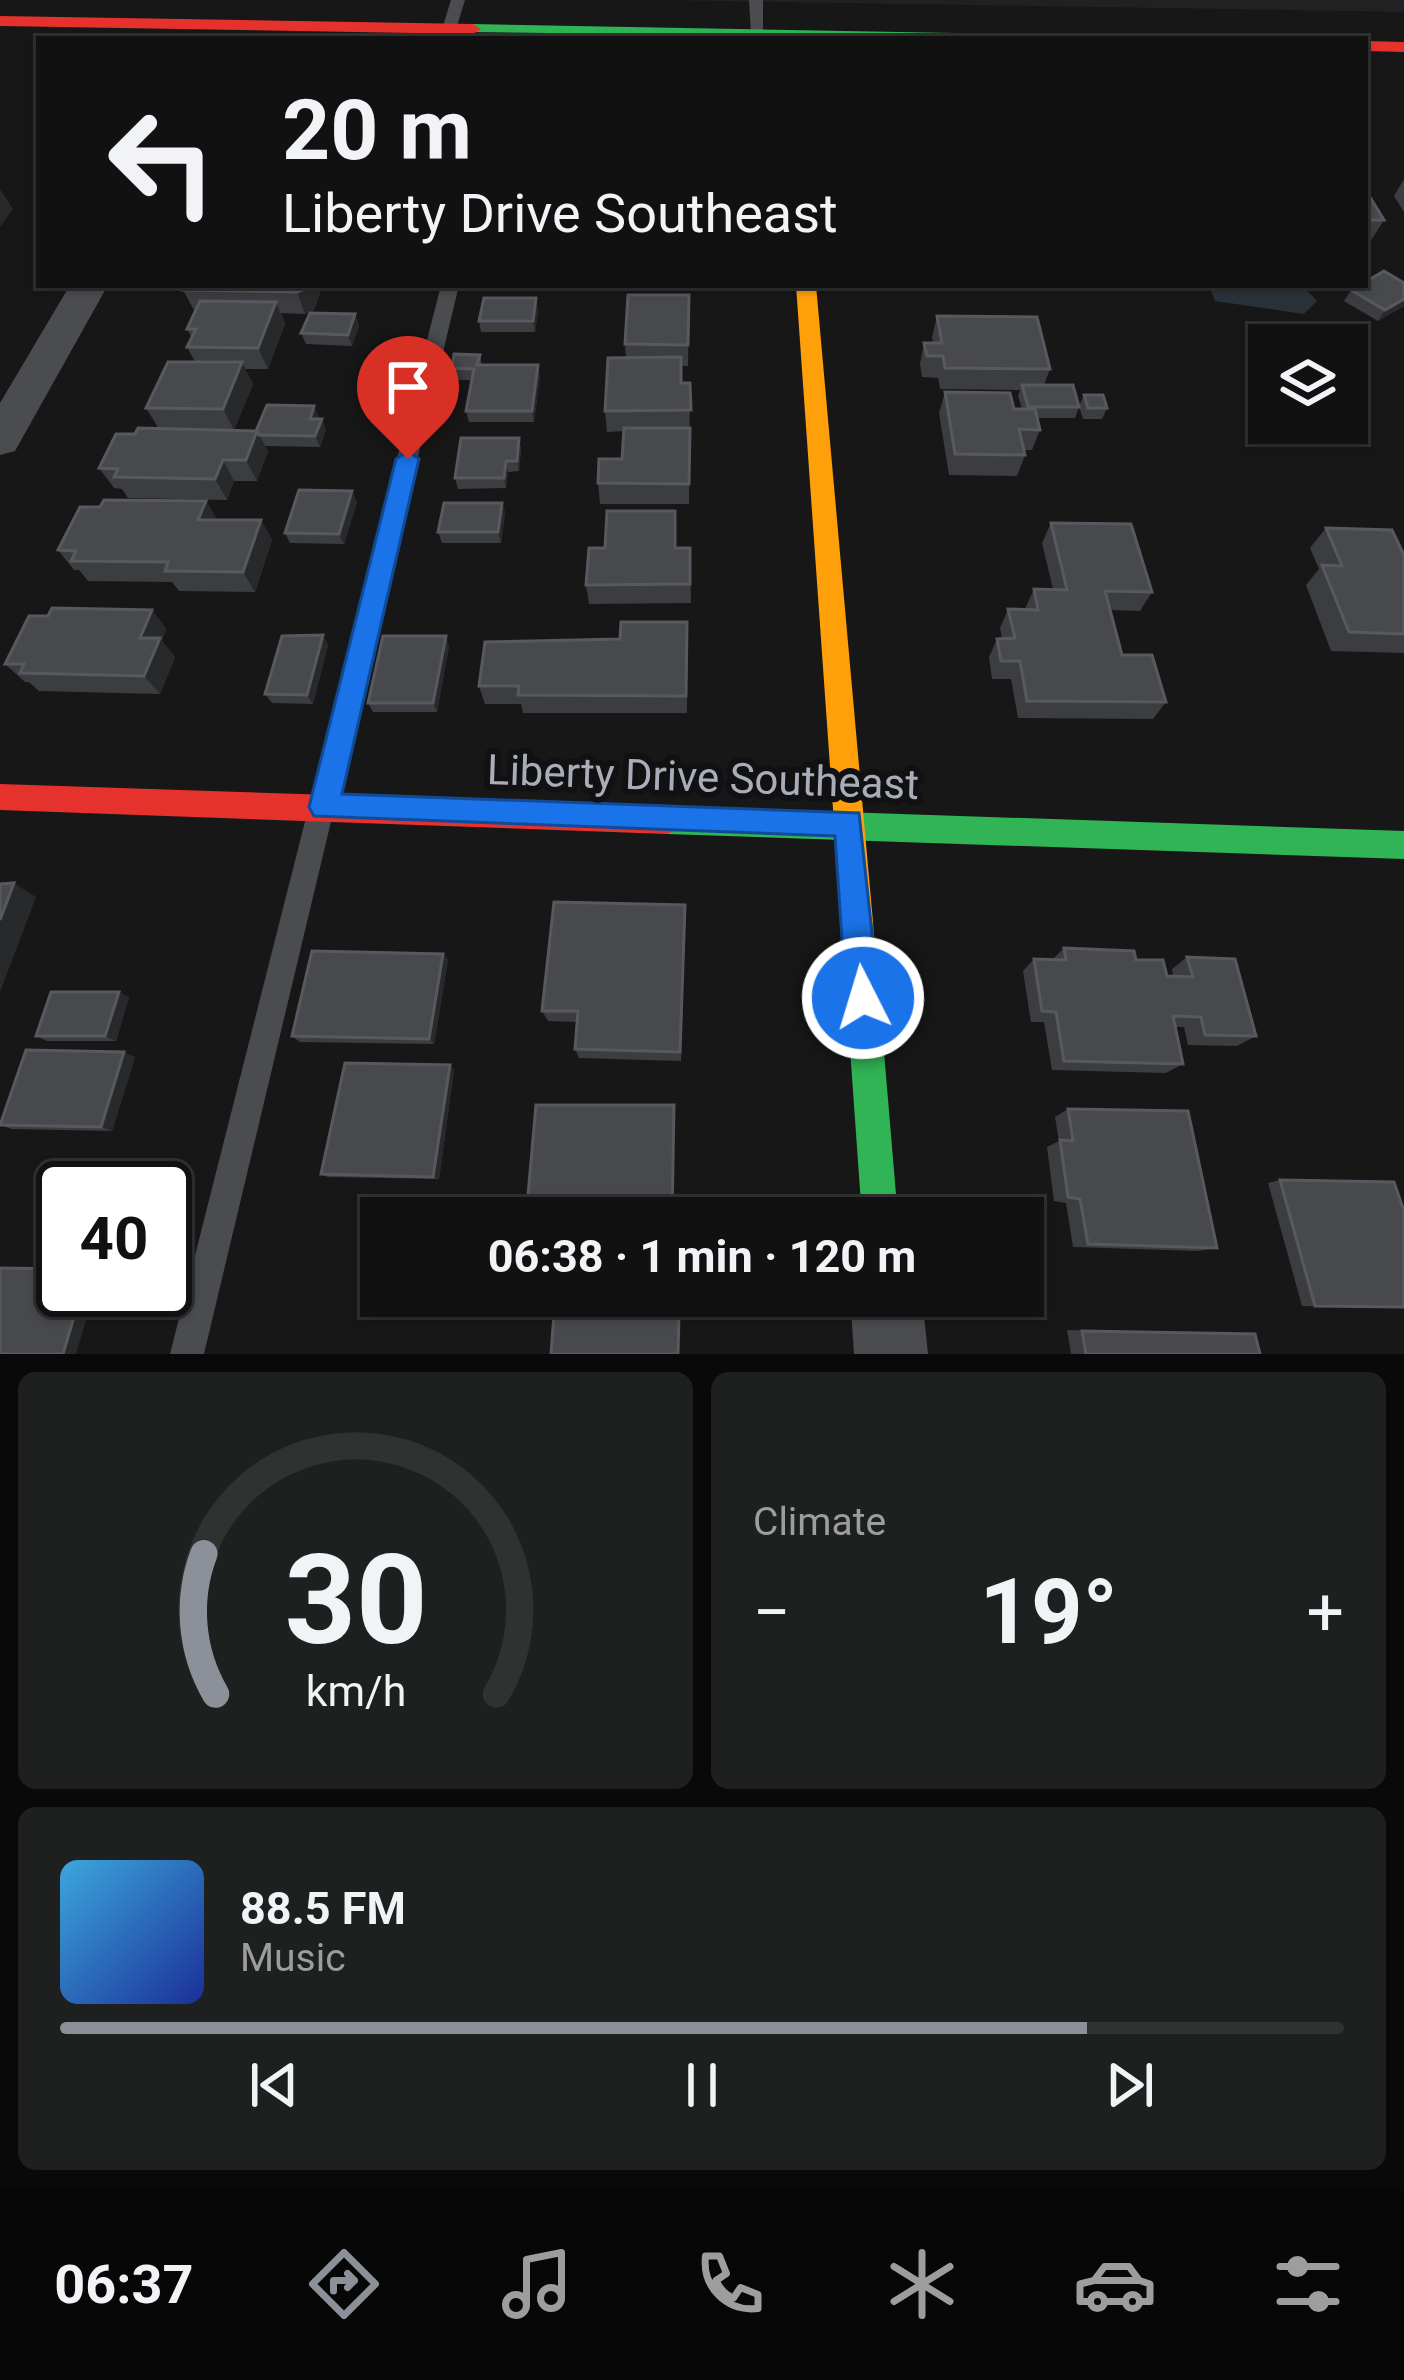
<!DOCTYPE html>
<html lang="en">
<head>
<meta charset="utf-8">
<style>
  :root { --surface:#111; --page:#1e1f1f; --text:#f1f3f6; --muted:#9c9d9f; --line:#303131; --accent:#8c9099 }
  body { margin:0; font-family:Roboto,sans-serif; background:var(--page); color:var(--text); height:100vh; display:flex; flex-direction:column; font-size:45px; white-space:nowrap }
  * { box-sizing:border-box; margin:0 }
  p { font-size:39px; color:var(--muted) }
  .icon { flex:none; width:66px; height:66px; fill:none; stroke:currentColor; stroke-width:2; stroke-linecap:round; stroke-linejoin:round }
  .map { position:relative; height:1354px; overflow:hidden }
  .sheet { display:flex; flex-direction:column; gap:18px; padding:18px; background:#090909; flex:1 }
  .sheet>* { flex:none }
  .banner { position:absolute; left:36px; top:36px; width:1332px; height:252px; border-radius:0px; box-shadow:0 3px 9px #0004,0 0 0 3px var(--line); background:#111; color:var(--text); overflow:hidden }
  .tools { position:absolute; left:1248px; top:324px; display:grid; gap:24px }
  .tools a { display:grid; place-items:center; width:120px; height:120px; border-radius:0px; background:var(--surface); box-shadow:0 3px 9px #0004,0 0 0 3px var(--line); font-size:60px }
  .speed { position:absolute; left:36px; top:1161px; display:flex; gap:24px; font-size:60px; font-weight:700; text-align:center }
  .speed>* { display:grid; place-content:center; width:156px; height:156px; border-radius:50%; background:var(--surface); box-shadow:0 3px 9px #0004,0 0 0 3px var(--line); line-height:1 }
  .speed .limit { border:6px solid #111; border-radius:18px; background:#fff; color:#111 }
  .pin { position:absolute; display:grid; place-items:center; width:102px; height:102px; color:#fff; margin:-123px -51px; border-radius:50% 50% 50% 0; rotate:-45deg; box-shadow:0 0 12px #0007 }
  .pin .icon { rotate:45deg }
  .me { position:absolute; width:132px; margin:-66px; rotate:355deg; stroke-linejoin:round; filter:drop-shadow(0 0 9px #0008) }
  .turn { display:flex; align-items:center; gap:42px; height:252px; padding:0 48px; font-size:54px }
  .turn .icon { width:156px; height:156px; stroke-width:2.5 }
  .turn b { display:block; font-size:84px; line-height:102px }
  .big { font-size:90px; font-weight:700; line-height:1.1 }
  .sheet .card { flex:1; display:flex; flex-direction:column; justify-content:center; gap:18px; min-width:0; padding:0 42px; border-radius:18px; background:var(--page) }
  .sheet .dial { align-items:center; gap:0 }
  .dial svg { height:312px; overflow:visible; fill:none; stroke:var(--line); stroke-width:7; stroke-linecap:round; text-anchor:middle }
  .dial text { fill:var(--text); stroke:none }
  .song { display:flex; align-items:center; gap:36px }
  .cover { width:144px; height:144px; border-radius:18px; background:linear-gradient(135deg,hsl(200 70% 55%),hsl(230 70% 35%)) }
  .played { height:12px; border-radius:6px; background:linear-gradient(90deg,var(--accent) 80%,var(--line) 80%) }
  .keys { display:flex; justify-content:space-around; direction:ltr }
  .heat { display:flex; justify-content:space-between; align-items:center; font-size:66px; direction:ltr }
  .sheet .tiles { flex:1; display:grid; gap:18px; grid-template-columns:1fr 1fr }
  .card:last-child { grid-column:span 2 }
  .trip { position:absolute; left:360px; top:1197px; width:684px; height:120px; border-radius:0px; background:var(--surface); box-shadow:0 3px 9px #0004,0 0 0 3px var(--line); font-weight:700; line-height:120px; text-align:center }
  .tabs { display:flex; height:192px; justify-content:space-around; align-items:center; background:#070707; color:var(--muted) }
  .tabs .icon { width:84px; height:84px }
  .tabs .selected { color:var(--accent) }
  .tabs b { font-size:54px; color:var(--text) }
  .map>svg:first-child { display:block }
  .built { fill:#212124 }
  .water { fill:#2a3239 }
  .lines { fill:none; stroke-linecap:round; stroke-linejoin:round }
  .lane { fill:#4b4c50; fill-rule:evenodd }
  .street { fill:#4b4c50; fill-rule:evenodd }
  .fast { fill:#30b455; fill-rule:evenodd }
  .slow { fill:#ff9f0a; fill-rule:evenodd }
  .jam { fill:#e5322d; fill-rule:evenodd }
  .wall { fill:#3c3d40 }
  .shaded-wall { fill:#28292a }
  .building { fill:#48494d; stroke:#57595e; stroke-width:3 }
  .route { fill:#1a73e8; stroke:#114b97; stroke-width:3 }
  .labels { text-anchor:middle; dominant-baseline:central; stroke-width:12; stroke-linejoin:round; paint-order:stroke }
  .street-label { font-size:42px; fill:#a8adb8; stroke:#111113 }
</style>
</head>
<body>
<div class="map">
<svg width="1404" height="1354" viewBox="0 0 1404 1354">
  <rect width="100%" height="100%" fill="#171717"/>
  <!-- built -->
  <polygon class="built" points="659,0 1404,0 1404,12"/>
  <!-- water -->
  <polygon class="water" points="1209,285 1302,285 1317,301 1304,314 1215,301"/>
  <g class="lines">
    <!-- lane -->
    <g class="lane">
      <polygon points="451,0 465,0 456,29 449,33 442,29"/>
      <polygon points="749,0 763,0 763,37 751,34"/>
      <polygon points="441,285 459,285 204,1354 170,1354"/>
    </g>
    <!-- street -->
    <g class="street">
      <polygon points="70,285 108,285 15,451 0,455 0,403"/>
      <polygon points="850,1296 922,1296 928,1354 854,1354"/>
    </g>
    <!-- fast -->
    <g class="fast">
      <polygon points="473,24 1010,34 1018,39 468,32 465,29"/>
      <polygon points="667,806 1404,831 1404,859 667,834 657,830 652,820 657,810"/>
      <polygon points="857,907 868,911 873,922 898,1218 862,1218 841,922 846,911"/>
    </g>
    <!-- slow -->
    <polygon class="slow" points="796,285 816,285 873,922 868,933 857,937 846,933 841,922"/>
    <!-- jam -->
    <g class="jam">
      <polygon points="0,16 473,24 481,29 473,34 0,26"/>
      <polygon points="1365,41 1404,42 1404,52 1365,51"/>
      <polygon points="0,784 667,806 677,810 682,820 677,830 667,834 0,810"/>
    </g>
  </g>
  <!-- wall -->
  <g class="wall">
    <polygon points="1404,179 1404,212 1394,196"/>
    <polygon points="1365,189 1384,220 1370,242 1367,242 1365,245"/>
    <polygon points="186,285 320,285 321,290 314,310 305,314 281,313 285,324 268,369 245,369 253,384 234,430 159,429 146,408 195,362 187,347 192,338 187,329 195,312 183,290"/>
    <polygon points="1351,290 1404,306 1378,321 1344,301"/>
    <polygon points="689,295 688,366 681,366 681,383 690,383 689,504 600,504 598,483 622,459 624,431 607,432 605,411 626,357 625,344"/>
    <polygon points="538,310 535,332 481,332 479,321"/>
    <polygon points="355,314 359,326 352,346 306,344 301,333"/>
    <polygon points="937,316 1050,369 1044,385 1079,407 1075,418 1037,418 1040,430 1032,450 1024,450 1025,455 1017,476 949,475 939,413 945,392 1014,409 1022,409 1018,396 1020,390 940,389 938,378 922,377 920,364 924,343 933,343 932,337"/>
    <polygon points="480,355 482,365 540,376 534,422 469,422 466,411 472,380 455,380 452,368"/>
    <polygon points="1084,395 1107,408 1102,419 1083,419 1079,406"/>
    <polygon points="319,417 318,419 326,430 320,447 265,446 268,451 257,481 234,481 227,500 128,498 122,489 114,488 99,468"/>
    <polygon points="519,438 521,449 519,471 508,472 506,488 458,489 455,478"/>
    <polygon points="206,501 217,520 261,520 272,540 255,592 179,591 172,582 88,581 79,570 74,570 58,550 100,507"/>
    <polygon points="357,502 344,544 290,543 285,533"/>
    <polygon points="502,503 505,513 501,543 442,543 438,532"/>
    <polygon points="1051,523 1152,592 1140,611 1110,610 1122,655 1166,702 1153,719 1018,718 1011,679 992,679 989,657 997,639 1002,639 1000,628 1008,609 1025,609 1034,589 1053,589 1042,543"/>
    <polygon points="1326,528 1404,555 1404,653 1331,651 1306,585 1319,569 1310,548"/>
    <polygon points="676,548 690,548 691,603 589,604 586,585"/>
    <polygon points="152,610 166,629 162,641 175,657 160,694 39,691 29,682 25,682 5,664 48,616"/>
    <polygon points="687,622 687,713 523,713 521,704 485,704 479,686 620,639"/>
    <polygon points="328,645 313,704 272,703 265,694"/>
    <polygon points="449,646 437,712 373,712 368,703"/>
    <polygon points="685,918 681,1061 579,1058 575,1049 577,1022 548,1021 542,1011"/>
    <polygon points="1064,948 1136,960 1167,976 1173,976 1172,969 1187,957 1256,1036 1237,1046 1188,1045 1184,1027 1175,1027 1183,1064 1166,1073 1052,1070 1044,1022 1031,1022 1023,971 1034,959 1052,960"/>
    <polygon points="443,954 448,960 434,1044 300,1042 292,1036"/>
    <polygon points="129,997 116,1041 47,1041 36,1036"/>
    <polygon points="135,1057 112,1131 12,1129 0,1125"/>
    <polygon points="450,1065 454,1070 439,1179 328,1177 321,1174"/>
    <polygon points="1068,1109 1217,1248 1198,1251 1073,1247 1066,1203 1054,1201 1047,1147 1059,1141 1055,1117"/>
    <polygon points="1280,1180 1404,1308 1302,1306 1268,1183"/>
    <polygon points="1067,1330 1233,1334 1260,1354 1071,1354"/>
  </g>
  <!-- shaded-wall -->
  <g class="shaded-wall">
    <polygon points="0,189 13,209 0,227"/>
    <polygon points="307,285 320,285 321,290 314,310 305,314 297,292"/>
    <polygon points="536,298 538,310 535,332 533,321"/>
    <polygon points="1404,299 1404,306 1378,321 1385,310"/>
    <polygon points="276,302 285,324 268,369 258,348"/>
    <polygon points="355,314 359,326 352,346 348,335"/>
    <polygon points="242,362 253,384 234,430 223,409"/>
    <polygon points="538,365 540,376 534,422 532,411"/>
    <polygon points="314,406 319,417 315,430 310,419"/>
    <polygon points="322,419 326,430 320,447 315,436"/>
    <polygon points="257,431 268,451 257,481 246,460"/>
    <polygon points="519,438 521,449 519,471 517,461"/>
    <polygon points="223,460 234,481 227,500 215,479"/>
    <polygon points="506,461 508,472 506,488 504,478"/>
    <polygon points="352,491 357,502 344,544 339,534"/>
    <polygon points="206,501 218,521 198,520"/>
    <polygon points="502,503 505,513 501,543 498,532"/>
    <polygon points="261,520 272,540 255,592 243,572"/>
    <polygon points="152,610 166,629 162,641 175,657 160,694 144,676 140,638"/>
    <polygon points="323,635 328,645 313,704 307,695"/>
    <polygon points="446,636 449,646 437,712 433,703"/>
    <polygon points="14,883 36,897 0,992 0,920"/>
    <polygon points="443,954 448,960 434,1044 429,1039"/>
    <polygon points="119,992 129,997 116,1041 105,1036"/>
    <polygon points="124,1052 135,1057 112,1131 101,1127"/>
    <polygon points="450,1065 454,1070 439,1179 433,1177"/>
    <polygon points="82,1290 95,1290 76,1354 63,1354"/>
  </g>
  <!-- building -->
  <g class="building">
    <polygon points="1365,189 1384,220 1365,220"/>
    <polygon points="1384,271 1404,283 1404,299 1385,310 1351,290 1359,285 1365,285 1365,282"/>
    <polygon points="186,285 307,285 305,289 297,292 183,290"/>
    <polygon points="628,295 689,295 688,345 625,344"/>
    <polygon points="484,298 536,298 533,321 479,321"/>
    <polygon points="200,301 276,302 258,348 187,347 196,329 187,329"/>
    <polygon points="310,313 355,314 348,335 301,333"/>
    <polygon points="937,316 1037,317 1050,369 945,368 943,356 927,356 924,343 942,343"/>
    <polygon points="454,354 480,355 477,365 538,365 532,411 466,411 474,369 452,368"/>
    <polygon points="681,357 681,383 690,383 691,410 605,411 608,358"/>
    <polygon points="168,362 242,362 223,409 146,408"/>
    <polygon points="1022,385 1073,385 1079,407 1028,407"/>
    <polygon points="945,392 1010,393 1014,409 1035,409 1040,430 1019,429 1025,455 955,454"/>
    <polygon points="1084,395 1103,395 1107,408 1088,408"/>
    <polygon points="267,405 314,406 310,419 322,419 315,436 259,435 256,431"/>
    <polygon points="138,428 257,431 246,460 223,460 215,479 114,477 118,469 99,468 116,434 135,434"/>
    <polygon points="624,428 690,428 689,484 598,483 599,459 622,459"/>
    <polygon points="461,438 519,438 517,461 506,461 504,478 455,478"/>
    <polygon points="299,490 352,491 339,534 285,533"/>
    <polygon points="104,500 206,501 198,520 261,520 243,572 165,571 168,562 71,561 76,551 58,550 80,507 100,507"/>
    <polygon points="444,503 502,503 498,532 438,532"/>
    <polygon points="607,511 675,511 675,548 690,548 690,584 586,585 589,548 605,548"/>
    <polygon points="1051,523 1131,524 1152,592 1105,591 1122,655 1152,655 1166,702 1027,701 1020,661 1001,661 997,639 1015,638 1008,609 1038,610 1034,589 1067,590"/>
    <polygon points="1326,528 1392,530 1404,555 1404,634 1349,632 1322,565 1342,566"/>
    <polygon points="52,608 152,610 140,638 160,638 144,676 20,673 24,664 5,664 29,616 48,616"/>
    <polygon points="621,622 687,622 686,696 518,695 519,686 479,686 485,642 620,639"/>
    <polygon points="323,635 307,695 265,694 282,636"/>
    <polygon points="383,636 446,636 433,703 368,703"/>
    <polygon points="14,883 0,920 0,884"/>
    <polygon points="554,902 685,905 680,1052 575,1049 578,1011 542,1011"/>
    <polygon points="1064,948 1134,951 1136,960 1163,960 1167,976 1193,977 1187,957 1235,959 1256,1036 1205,1035 1201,1017 1173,1016 1183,1064 1064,1061 1056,1012 1042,1011 1034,959 1066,960"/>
    <polygon points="312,951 443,954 429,1039 292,1036"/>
    <polygon points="51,992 119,992 105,1036 36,1036"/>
    <polygon points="26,1050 124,1052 101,1127 0,1125"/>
    <polygon points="345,1063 450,1065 433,1177 321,1174"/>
    <polygon points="536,1105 674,1105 672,1218 526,1218"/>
    <polygon points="1068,1109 1188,1111 1217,1248 1088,1244 1080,1199 1068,1197 1060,1140 1073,1141"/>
    <polygon points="1280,1180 1394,1182 1404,1211 1404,1307 1315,1306"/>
    <polygon points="0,1268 63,1269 63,1290 82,1290 63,1354 0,1354"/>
    <polygon points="554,1314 679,1315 678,1354 551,1354"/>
    <polygon points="1082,1331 1255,1334 1260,1354 1086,1354"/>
  </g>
  <!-- route -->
  <polygon class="route" points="408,451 419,459 342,794 859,813 879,998 874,1010 863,1015 851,1010 846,998 835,836 314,816 309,807 396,459"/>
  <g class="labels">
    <!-- street labels -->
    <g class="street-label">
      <text transform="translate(703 777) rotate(2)">Liberty Drive Southeast</text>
    </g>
  </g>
</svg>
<div class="tools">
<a><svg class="icon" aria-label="layers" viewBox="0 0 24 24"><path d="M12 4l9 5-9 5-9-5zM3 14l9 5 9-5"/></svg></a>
</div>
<div class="speed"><div class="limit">40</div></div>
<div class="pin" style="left:408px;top:459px;background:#d93025"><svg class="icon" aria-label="arrive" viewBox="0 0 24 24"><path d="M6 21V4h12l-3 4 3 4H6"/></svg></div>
<svg class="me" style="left:863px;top:998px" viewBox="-20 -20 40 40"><circle r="17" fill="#1a73e8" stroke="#fff" stroke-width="3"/><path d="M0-11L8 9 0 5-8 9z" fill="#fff"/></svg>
<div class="trip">06:38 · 1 min · 120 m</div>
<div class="banner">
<div class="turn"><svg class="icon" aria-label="left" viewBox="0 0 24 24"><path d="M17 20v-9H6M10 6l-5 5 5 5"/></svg><div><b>20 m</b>Liberty Drive Southeast</div></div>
</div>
</div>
<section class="sheet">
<div class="tiles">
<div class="card dial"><svg viewBox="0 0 100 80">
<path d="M14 69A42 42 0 1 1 86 69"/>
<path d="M14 69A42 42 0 0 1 11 33" stroke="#8c9099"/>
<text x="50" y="56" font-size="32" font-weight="700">30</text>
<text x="50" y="72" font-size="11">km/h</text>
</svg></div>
<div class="card"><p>Climate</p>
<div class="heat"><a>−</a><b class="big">19°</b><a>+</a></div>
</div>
<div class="card">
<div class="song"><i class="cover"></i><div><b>88.5 FM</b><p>Music</p></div></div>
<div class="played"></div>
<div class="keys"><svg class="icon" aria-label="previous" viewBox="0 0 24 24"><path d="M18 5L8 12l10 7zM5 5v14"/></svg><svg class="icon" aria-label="pause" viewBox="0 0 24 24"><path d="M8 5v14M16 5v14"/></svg><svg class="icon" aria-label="next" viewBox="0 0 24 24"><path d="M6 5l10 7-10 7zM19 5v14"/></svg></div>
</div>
</div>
</section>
<nav class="tabs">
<b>06:37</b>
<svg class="icon selected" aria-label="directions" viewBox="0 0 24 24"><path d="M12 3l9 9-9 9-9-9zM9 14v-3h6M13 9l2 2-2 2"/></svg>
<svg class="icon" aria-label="music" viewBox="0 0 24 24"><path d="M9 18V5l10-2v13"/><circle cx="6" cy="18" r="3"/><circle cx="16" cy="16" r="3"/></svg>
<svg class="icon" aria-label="phone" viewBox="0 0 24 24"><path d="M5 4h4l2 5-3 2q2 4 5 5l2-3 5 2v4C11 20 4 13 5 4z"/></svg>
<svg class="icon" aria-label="climate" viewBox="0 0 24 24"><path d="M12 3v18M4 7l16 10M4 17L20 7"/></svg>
<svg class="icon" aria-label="car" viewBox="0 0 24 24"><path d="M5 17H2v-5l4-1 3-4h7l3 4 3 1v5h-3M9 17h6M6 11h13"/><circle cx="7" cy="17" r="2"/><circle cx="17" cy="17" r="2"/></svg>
<svg class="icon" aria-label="filters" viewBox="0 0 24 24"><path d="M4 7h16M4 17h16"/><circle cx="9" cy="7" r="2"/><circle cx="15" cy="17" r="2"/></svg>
</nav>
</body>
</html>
